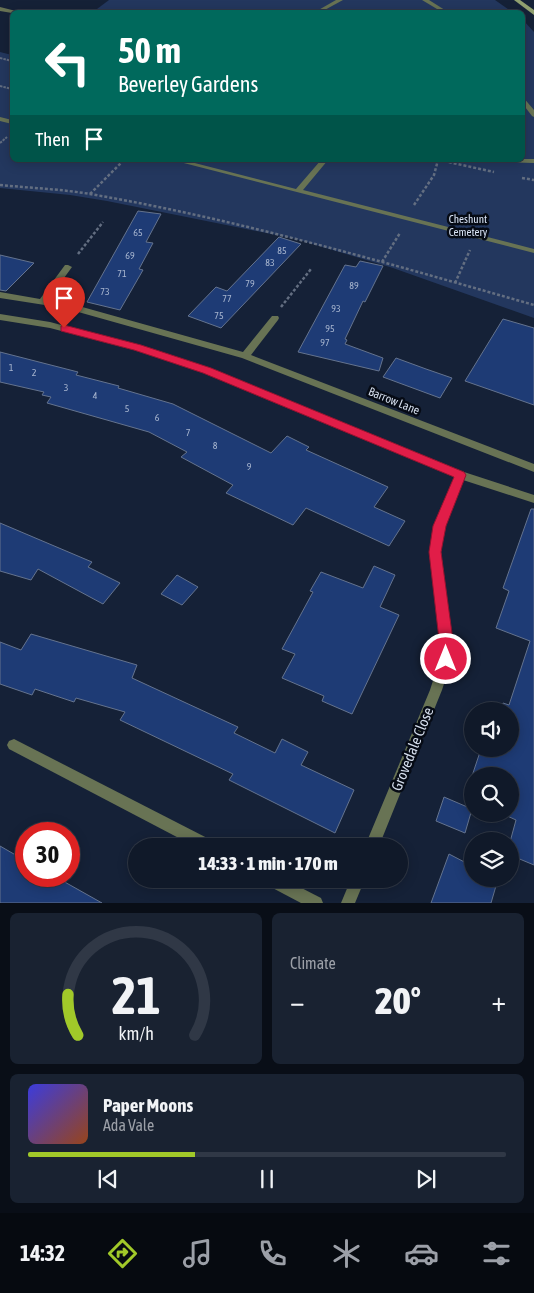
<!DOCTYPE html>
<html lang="en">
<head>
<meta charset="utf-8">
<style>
  :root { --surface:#101929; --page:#192231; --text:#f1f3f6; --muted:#9ca0a8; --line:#303846; --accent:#a1c929 }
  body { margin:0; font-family:"Asap Condensed",sans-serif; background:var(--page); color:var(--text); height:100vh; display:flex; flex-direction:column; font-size:19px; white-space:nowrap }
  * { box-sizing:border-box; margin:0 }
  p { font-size:16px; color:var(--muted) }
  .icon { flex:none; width:28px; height:28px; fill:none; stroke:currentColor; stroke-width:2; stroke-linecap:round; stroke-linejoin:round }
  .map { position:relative; height:903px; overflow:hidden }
  .side { display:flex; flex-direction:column; gap:10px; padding:10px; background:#090e17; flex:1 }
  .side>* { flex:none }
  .banner { position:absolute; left:10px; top:10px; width:515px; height:152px; border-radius:8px; box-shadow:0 2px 12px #0003,0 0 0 1px var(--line); background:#00695c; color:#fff; overflow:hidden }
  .controls { position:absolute; left:464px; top:702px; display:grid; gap:10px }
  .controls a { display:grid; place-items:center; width:55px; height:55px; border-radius:50%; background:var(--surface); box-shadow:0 2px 12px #0003,0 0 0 1px var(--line); font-size:25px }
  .speed { position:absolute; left:15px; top:822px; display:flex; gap:10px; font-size:25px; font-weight:700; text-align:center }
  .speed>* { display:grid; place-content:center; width:65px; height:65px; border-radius:50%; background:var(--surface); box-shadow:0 2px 12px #0003,0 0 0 1px var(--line); line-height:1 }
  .speed .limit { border:8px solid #d22; background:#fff; color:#111 }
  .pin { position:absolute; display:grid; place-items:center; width:42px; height:42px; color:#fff; margin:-51px -21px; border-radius:50% 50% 50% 0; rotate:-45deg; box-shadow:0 0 5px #0007 }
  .pin .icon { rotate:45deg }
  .me { position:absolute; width:55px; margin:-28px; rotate:0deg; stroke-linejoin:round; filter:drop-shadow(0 0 4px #0008) }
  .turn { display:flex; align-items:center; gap:18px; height:105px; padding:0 25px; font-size:22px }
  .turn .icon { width:65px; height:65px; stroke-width:2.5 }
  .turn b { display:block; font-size:35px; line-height:42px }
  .then { display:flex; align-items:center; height:48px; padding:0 25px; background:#0003; gap:10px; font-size:19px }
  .big { font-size:38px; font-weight:800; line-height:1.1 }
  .side .card { flex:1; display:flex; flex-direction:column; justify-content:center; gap:8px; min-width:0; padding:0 18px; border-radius:8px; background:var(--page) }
  .side .dial { align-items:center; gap:0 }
  .dial svg { height:130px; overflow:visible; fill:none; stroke:var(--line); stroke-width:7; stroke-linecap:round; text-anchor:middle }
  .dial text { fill:var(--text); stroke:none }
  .song { display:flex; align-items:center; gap:15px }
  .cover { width:60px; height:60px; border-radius:8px; background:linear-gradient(135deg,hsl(240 70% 55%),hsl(20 70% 35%)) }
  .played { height:5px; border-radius:2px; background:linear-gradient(90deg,var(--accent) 35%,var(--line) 35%) }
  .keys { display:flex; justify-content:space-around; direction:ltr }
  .heat { display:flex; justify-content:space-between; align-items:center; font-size:28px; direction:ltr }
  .side .tiles { flex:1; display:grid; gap:10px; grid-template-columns:1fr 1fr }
  .card:last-child { grid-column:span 2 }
  .trip { position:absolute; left:128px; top:838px; width:280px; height:50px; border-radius:25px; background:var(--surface); box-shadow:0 2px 12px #0003,0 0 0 1px var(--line); font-weight:800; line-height:50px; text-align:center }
  .tab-bar { display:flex; height:80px; justify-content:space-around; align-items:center; background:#060a10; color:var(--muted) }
  .tab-bar .icon { width:35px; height:35px }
  .tab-bar .active { color:var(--accent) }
  .tab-bar b { font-size:22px; color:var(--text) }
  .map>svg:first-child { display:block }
  .green { fill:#23375e }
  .building { fill:#1e3b75; stroke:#64738e }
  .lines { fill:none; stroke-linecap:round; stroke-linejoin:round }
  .path-far1 { stroke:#636e81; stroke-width:2; stroke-dasharray:2.5 1; stroke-linecap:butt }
  .path { stroke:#636e81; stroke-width:2.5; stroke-dasharray:3 2; stroke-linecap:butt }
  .lane { fill:#687354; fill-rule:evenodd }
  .street { fill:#687354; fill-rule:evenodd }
  .secondary { fill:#91a170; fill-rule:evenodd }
  .route { fill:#e11d48; stroke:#92132f }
  .labels { text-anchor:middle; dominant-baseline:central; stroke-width:5; stroke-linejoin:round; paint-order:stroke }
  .number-label { font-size:10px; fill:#a6b4ce }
  .far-park-label { font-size:11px; fill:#dae5f7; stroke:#060b15 }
  .street-label { font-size:12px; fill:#d3dceb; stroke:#060b15 }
  .near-street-label { font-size:15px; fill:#d3dceb; stroke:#060b15 }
</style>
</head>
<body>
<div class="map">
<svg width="534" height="903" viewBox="0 0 534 903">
  <rect width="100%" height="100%" fill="#152137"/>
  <!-- green -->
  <g class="green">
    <polygon points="109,0 495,0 512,12 93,12"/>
    <polygon points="523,20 534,32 534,318 393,268 296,239 107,201 70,195 0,188 0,52 12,55 12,160 522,160"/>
  </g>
  <!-- building -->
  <g class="building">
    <polygon points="138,211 161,214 146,242 153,243 139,269 143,270 120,310 87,302"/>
    <polygon points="279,237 301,244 221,328 188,316 216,287 227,291"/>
    <polygon points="0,255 34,263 6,291 0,290"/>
    <polygon points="360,261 383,266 365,302 363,301 345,339 347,340 345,344 383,358 379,371 298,352 345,265 356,267"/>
    <polygon points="503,319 534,328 534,405 465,381"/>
    <polygon points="0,352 78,372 76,375 119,386 118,388 173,404 271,453 287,436 309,447 306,450 388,487 374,507 405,521 389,546 306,508 293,525 226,493 233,485 181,457 187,452 149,432 47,403 51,397 42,395 44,392 0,382"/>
    <polygon points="396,358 426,369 452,378 440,398 383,377"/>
    <polygon points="531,509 534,509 534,865 510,855 510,842 516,820 503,814 510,814 510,776 472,776 472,800 465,797 481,749 510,749 510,711 500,711 503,703 509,705 530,641 496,628 509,591 503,588"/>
    <polygon points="0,523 92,562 88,567 120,583 103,604 38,569 31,580 0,571"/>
    <polygon points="374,566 395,575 380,607 399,615 352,714 322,701 324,696 282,678 295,654 282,649 313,592 310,591 321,572 363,588"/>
    <polygon points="177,575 198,587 182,605 161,594"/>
    <polygon points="31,634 137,665 132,678 238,727 234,733 275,753 282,739 308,752 301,765 354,790 335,833 229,780 233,774 120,720 125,712 76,698 74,702 35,689 32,695 0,684 0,642 21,650"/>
    <polygon points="444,797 472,809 465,833 436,821"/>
    <polygon points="0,846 26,861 26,876 54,876 102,903 0,903"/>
    <polygon points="449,854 472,866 472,879 498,879 491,903 431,903"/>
  </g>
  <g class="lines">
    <!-- path-far1 -->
    <g class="path-far1">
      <polyline points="0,58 12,61"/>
      <polyline points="0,86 12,89"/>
      <polyline points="0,143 7,137"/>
    </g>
    <!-- path -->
    <g class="path">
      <polyline points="439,160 494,172"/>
      <polyline points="522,178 534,180"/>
      <path d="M0,185C30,188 61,189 90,194C241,220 387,263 534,305"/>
      <polyline points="90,194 124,160"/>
      <polyline points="414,205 434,175 438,160"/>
      <polyline points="78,254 103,222"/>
      <polyline points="382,262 400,233"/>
      <polyline points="455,283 470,250"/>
      <polyline points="281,307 311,269"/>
    </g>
    <!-- lane -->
    <g class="lane">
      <polygon points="336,0 343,0 321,12 315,12"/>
      <polygon points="422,0 429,0 448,12 442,12"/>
      <polygon points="522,96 534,110 534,117 532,116 522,103"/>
      <polygon points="0,117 12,120 12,124 0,121"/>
      <polygon points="522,159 534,159 534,163 504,162 501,160 522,160"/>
      <polygon points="172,160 183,160 296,189 321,160 328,160 303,190 534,249 534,253"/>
    </g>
    <!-- street -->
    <g class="street">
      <polygon points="0,7 20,12 12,13 0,11"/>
      <polygon points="65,265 68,265 72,267 48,300 68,303 243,352 272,316 278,316 279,318 278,320 251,355 534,464 534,472 242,358 64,308 0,298 0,292 40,299"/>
      <polygon points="0,314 50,322 140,346 210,368 464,472 534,495 534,503 463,480 445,526 441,552 451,630 452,659 442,690 379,846 365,846 430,690 440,659 439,630 429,552 435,526 454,477 204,372 134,350 50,328 0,320"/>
      <polygon points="14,739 213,841 215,846 194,846 9,749 7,745 9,741"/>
      <polygon points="263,879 284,879 321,898 323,903 301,903 265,884"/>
      <polygon points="351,879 365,879 355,903 341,903"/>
    </g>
    <!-- secondary -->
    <polygon class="secondary" points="514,0 520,0 534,10 534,15"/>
  </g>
  <!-- route -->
  <polygon class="route" points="64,325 141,345 211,368 464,472 466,475 446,526 441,552 454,648 450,664 446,666 441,664 439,659 440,648 429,552 433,526 454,477 203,373 134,350 61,331 61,326"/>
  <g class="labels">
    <!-- number labels -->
    <g class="number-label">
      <text x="138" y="232">65</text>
      <text x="282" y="250">85</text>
      <text x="130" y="255">69</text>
      <text x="270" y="262">83</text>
      <text x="122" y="273">71</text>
      <text x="250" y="283">79</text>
      <text x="354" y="285">89</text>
      <text x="105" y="291">73</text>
      <text x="227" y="298">77</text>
      <text x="336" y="308">93</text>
      <text x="219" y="315">75</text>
      <text x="330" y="328">95</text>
      <text x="325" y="342">97</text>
      <text x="11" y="367">1</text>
      <text x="34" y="372">2</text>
      <text x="66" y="387">3</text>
      <text x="95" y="395">4</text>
      <text x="127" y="408">5</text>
      <text x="157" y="417">6</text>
      <text x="188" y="432">7</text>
      <text x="215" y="445">8</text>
      <text x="249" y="466">9</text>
    </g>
    <!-- far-park labels -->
    <g class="far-park-label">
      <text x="468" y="219">Cheshunt<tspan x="468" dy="13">Cemetery</tspan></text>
    </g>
    <!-- street labels -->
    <g class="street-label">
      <text transform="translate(394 401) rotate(22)">Barrow Lane</text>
    </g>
    <!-- near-street labels -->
    <g class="near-street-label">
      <text transform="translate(412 749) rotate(-68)">Grovedale Close</text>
    </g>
  </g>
</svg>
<div class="controls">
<a><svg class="icon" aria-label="sound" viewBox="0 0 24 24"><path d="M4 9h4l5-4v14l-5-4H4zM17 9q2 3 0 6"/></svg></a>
<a><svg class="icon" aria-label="search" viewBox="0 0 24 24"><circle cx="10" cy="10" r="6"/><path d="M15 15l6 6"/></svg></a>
<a><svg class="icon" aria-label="layers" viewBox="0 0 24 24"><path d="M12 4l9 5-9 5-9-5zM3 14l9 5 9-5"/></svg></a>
</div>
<div class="speed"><div class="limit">30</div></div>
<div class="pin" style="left:64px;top:328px;background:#d93025"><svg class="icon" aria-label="arrive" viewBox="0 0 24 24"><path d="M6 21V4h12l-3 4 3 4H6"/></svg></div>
<svg class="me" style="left:446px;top:659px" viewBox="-20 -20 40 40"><circle r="17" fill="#e11d48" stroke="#fff" stroke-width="3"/><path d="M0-11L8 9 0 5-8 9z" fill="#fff"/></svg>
<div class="trip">14:33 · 1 min · 170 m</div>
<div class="banner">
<div class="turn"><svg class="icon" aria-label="left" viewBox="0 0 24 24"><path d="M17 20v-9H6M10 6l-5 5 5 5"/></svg><div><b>50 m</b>Beverley Gardens</div></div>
<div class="then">Then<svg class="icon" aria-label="arrive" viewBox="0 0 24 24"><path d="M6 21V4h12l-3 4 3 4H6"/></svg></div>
</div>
</div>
<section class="side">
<div class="tiles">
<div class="card dial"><svg viewBox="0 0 100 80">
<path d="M14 69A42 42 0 1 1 86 69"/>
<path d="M14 69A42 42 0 0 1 8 44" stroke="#a1c929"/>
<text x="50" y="56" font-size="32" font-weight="700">21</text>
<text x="50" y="72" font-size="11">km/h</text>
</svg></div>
<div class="card"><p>Climate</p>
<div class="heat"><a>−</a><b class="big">20°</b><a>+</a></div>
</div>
<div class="card">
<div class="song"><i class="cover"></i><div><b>Paper Moons</b><p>Ada Vale</p></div></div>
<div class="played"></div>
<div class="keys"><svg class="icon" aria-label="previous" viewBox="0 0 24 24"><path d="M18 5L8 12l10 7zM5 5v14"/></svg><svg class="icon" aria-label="pause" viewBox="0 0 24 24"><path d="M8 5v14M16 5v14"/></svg><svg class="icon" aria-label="next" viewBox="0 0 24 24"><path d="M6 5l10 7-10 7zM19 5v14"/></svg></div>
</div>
</div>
</section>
<nav class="tab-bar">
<b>14:32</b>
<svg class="icon active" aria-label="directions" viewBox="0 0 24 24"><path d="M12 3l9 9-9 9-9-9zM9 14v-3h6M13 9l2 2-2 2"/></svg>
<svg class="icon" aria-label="music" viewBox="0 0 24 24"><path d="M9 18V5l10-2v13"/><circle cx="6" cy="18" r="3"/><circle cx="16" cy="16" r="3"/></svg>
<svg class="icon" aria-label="phone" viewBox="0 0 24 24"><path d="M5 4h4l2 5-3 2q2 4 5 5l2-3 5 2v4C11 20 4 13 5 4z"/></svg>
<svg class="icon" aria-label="climate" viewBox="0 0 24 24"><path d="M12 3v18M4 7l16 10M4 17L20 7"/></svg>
<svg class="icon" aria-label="car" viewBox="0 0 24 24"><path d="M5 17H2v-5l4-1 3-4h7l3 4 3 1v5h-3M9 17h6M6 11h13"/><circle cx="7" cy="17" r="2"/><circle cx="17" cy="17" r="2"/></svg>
<svg class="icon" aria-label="filters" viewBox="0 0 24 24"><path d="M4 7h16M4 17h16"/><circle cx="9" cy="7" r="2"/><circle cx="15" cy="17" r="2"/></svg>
</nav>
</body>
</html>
